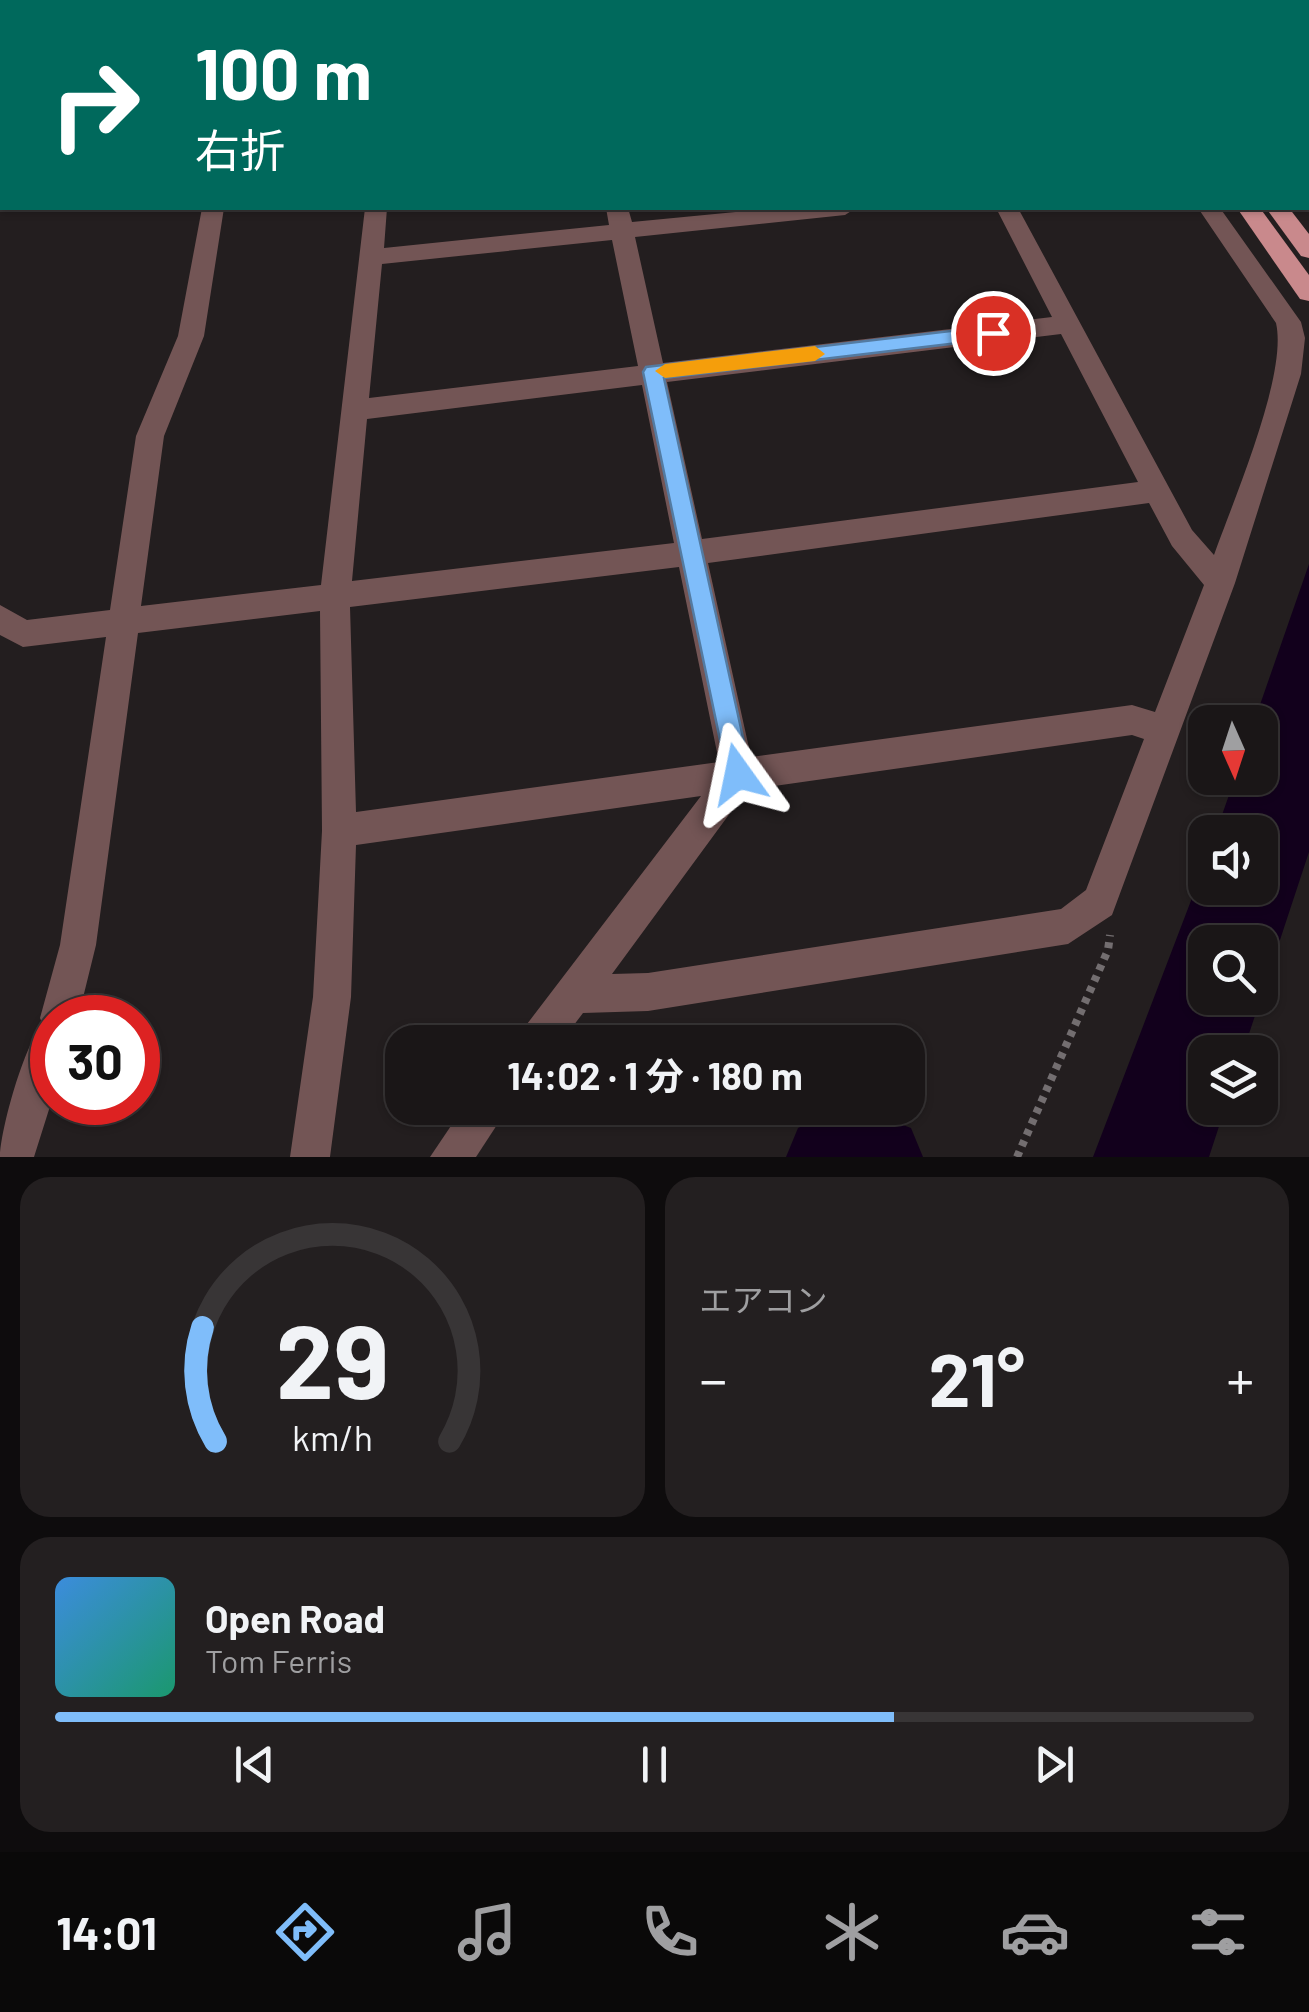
<!DOCTYPE html>
<html lang="ja">
<head>
<meta charset="utf-8">
<style>
  :root { --surface:#1a1617; --page:#231f20; --text:#f1f3f6; --muted:#9f9fa1; --line:#383536; --accent:#7fbdfa }
  body { margin:0; font-family:Barlow,"Noto Sans JP",sans-serif; background:var(--page); color:var(--text); height:100vh; display:flex; flex-direction:column; font-size:38px; white-space:nowrap }
  * { box-sizing:border-box; margin:0 }
  p { font-size:32px; color:var(--muted) }
  .icon { flex:none; width:55px; height:55px; fill:none; stroke:currentColor; stroke-width:2; stroke-linecap:round; stroke-linejoin:round }
  .map { position:relative; height:1157px; overflow:hidden }
  .panel { display:flex; flex-direction:column; gap:20px; padding:20px; background:#0e0c0d; flex:1 }
  .panel>* { flex:none }
  .hud { position:absolute; left:0px; top:0px; width:1310px; height:210px; box-shadow:0 2px 8px #0004,0 0 0 2px var(--line); background:#00695c; color:#fff; overflow:hidden }
  .needle { width:65px; rotate:177deg }
  .fabs { position:absolute; left:1188px; top:705px; display:grid; gap:20px }
  .fabs a { display:grid; place-items:center; width:90px; height:90px; border-radius:20px; background:var(--surface); box-shadow:0 2px 8px #0004,0 0 0 2px var(--line); font-size:50px }
  .speed { position:absolute; left:30px; top:995px; display:flex; gap:20px; font-size:50px; font-weight:700; text-align:center }
  .speed>* { display:grid; place-content:center; width:130px; height:130px; border-radius:50%; background:var(--surface); box-shadow:0 2px 8px #0004,0 0 0 2px var(--line); line-height:1 }
  .speed .limit { border:15px solid #d22; background:#fff; color:#111 }
  .pin { position:absolute; display:grid; place-items:center; width:85px; height:85px; color:#fff; margin:-42px; border:5px solid #fff; border-radius:50%; box-shadow:0 2px 10px #0007 }
  .me { position:absolute; width:110px; margin:-55px; rotate:348deg; stroke-linejoin:round; filter:drop-shadow(0 0 8px #0008) }
  .turn { display:flex; align-items:center; gap:35px; height:210px; padding:0 30px; font-size:45px }
  .turn .icon { width:130px; height:130px; stroke-width:2.5 }
  .turn b { display:block; font-size:70px; line-height:85px }
  .big { font-size:75px; font-weight:700; line-height:1.1 }
  .panel .card { flex:1; display:flex; flex-direction:column; justify-content:center; gap:15px; min-width:0; padding:0 35px; border-radius:30px; background:var(--page) }
  .panel .dial { align-items:center; gap:0 }
  .dial svg { height:260px; overflow:visible; fill:none; stroke:var(--line); stroke-width:7; stroke-linecap:round; text-anchor:middle }
  .dial text { fill:var(--text); stroke:none }
  .song { display:flex; align-items:center; gap:30px }
  .cover { width:120px; height:120px; border-radius:15px; background:linear-gradient(135deg,hsl(210 70% 55%),hsl(160 70% 35%)) }
  .played { height:10px; border-radius:5px; background:linear-gradient(90deg,var(--accent) 70%,var(--line) 70%) }
  .keys { display:flex; justify-content:space-around; direction:ltr }
  .heat { display:flex; justify-content:space-between; align-items:center; font-size:55px; direction:ltr }
  .panel .tiles { flex:1; display:grid; gap:20px; grid-template-columns:1fr 1fr }
  .card:last-child { grid-column:span 2 }
  .trip { position:absolute; left:385px; top:1025px; width:540px; height:100px; border-radius:30px; background:var(--surface); box-shadow:0 2px 8px #0004,0 0 0 2px var(--line); font-weight:700; line-height:100px; text-align:center }
  .menu { display:flex; height:160px; justify-content:space-around; align-items:center; background:#0a0909; color:var(--muted) }
  .menu .icon { width:70px; height:70px }
  .menu .current { color:var(--accent) }
  .menu b { font-size:45px; color:var(--text) }
  .map>svg:first-child { display:block }
  .water { fill:#12001c; fill-rule:evenodd }
  .lines { fill:none; stroke-linecap:round; stroke-linejoin:round }
  .river { fill:#12001c; fill-rule:evenodd }
  .path { stroke:#736e70; stroke-width:8; stroke-dasharray:6 6; stroke-linecap:butt }
  .minor { fill:#735555; fill-rule:evenodd }
  .major { fill:#c9898c; fill-rule:evenodd }
  .route { fill:#7fbdfa; stroke:#537ba2; stroke-width:2.5 }
  .slow { fill:#f59e0b }
</style>
</head>
<body>
<div class="map">
<svg width="1309" height="1157" viewBox="0 0 1309 1157">
  <rect width="100%" height="100%" fill="#231e1f"/>
  <!-- water -->
  <path class="water" d="M1309,564V852L1243,1052H1205V1108H1225L1209,1157H1093L1205,864V888H1260V832H1216L1235,778H1260V722H1254ZM1205,942H1260V998H1205Z"/>
  <g class="lines">
    <!-- river -->
    <polygon class="river" points="840,1108 857,1108 911,1128 923,1157 786,1157 798,1128"/>
    <!-- path -->
    <polyline class="path" points="1017,1157 1108,950 1110,935"/>
    <!-- minor -->
    <g class="minor">
      <polygon points="210,0 230,0 230,2 211,2"/>
      <polygon points="564,0 584,0 585,2 566,2"/>
      <polygon points="886,0 906,0 907,2 888,2"/>
      <polygon points="1055,0 1075,0 1077,2 1057,2"/>
      <polygon points="1142,0 1162,0 1164,2 1144,2"/>
      <rect x="0" y="189" width="2" height="14"/>
      <rect x="1308" y="191" width="1" height="16"/>
      <path d="M202,208H224L204,336L164,436L141,606L321,585L365,208H387L384,248L609,225L606,208H628L632,222L777,208H856L845,215L635,237L663,363L1052,317L996,208H1018L1192,530L1214,555C1233,501 1288,375 1276,323L1198,208H1220L1301,322L1305,338L1301,374L1235,583L1112,915L1068,944L648,1011L583,1013L561,1042H519L524,1028L701,796L356,845L351,997L330,1157H290L313,997L322,831L320,611L138,633L96,945L78,1018H52V1100L34,1157H0C0,1131 25,1041 43,1025L40,1018L60,945L106,637L23,647L0,635V605L27,620L110,610L136,436L178,336ZM612,240L638,366L369,398L382,264ZM1061,334L1138,482L702,539L667,382ZM642,385L674,543L352,581L367,419ZM1149,503L1172,546L1204,585L1155,712L1132,705L751,757L708,563ZM679,567L719,762L356,812L350,607ZM1132,735L1144,739L1086,890L1061,909L648,973L612,974L747,790Z"/>
      <polygon points="463,1108 508,1108 476,1157 430,1157"/>
    </g>
    <!-- major -->
    <g class="major">
      <polygon points="1086,0 1106,0 1108,2 1088,2"/>
      <polygon points="1111,0 1131,0 1133,2 1113,2"/>
      <polygon points="1237,208 1260,208 1309,275 1309,301 1300,299"/>
      <polygon points="1266,208 1289,208 1309,234 1309,258 1301,256"/>
    </g>
  </g>
  <!-- route -->
  <polygon class="route" points="993,326 1002,333 1000,338 664,378 751,774 747,783 738,786 729,783 643,372 646,367"/>
  <!-- slow -->
  <polygon class="slow" points="815,346 825,354 815,361 665,378 655,371 665,364"/>
</svg>
<div class="fabs">
<a><svg class="needle" viewBox="-14 -14 28 28"><path d="M0-13l5 13h-10z" fill="#e53935"/><path d="M0 13l5-13h-10z" fill="#9f9fa1"/></svg></a>
<a><svg class="icon" aria-label="sound" viewBox="0 0 24 24"><path d="M4 9h4l5-4v14l-5-4H4zM17 9q2 3 0 6"/></svg></a>
<a><svg class="icon" aria-label="search" viewBox="0 0 24 24"><circle cx="10" cy="10" r="6"/><path d="M15 15l6 6"/></svg></a>
<a><svg class="icon" aria-label="layers" viewBox="0 0 24 24"><path d="M12 4l9 5-9 5-9-5zM3 14l9 5 9-5"/></svg></a>
</div>
<div class="speed"><div class="limit">30</div></div>
<div class="pin" style="left:993px;top:333px;background:#d93025"><svg class="icon" aria-label="arrive" viewBox="0 0 24 24"><path d="M6 21V4h12l-3 4 3 4H6"/></svg></div>
<svg class="me" style="left:738px;top:774px" viewBox="-20 -20 40 40"><path d="M0-17L14 15 0 8-14 15z" fill="#7fbdfa" stroke="#fff" stroke-width="4"/></svg>
<div class="trip">14:02 · 1 分 · 180 m</div>
<div class="hud">
<div class="turn"><svg class="icon" aria-label="right" viewBox="0 0 24 24"><path d="M7 20v-9h11M14 6l5 5-5 5"/></svg><div><b>100 m</b>右折</div></div>
</div>
</div>
<section class="panel">
<div class="tiles">
<div class="card dial"><svg viewBox="0 0 100 80">
<path d="M14 69A42 42 0 1 1 86 69"/>
<path d="M14 69A42 42 0 0 1 10 34" stroke="#7fbdfa"/>
<text x="50" y="56" font-size="32" font-weight="700">29</text>
<text x="50" y="72" font-size="11">km/h</text>
</svg></div>
<div class="card"><p>エアコン</p>
<div class="heat"><a>−</a><b class="big">21°</b><a>+</a></div>
</div>
<div class="card">
<div class="song"><i class="cover"></i><div><b>Open Road</b><p>Tom Ferris</p></div></div>
<div class="played"></div>
<div class="keys"><svg class="icon" aria-label="previous" viewBox="0 0 24 24"><path d="M18 5L8 12l10 7zM5 5v14"/></svg><svg class="icon" aria-label="pause" viewBox="0 0 24 24"><path d="M8 5v14M16 5v14"/></svg><svg class="icon" aria-label="next" viewBox="0 0 24 24"><path d="M6 5l10 7-10 7zM19 5v14"/></svg></div>
</div>
</div>
</section>
<nav class="menu">
<b>14:01</b>
<svg class="icon current" aria-label="directions" viewBox="0 0 24 24"><path d="M12 3l9 9-9 9-9-9zM9 14v-3h6M13 9l2 2-2 2"/></svg>
<svg class="icon" aria-label="music" viewBox="0 0 24 24"><path d="M9 18V5l10-2v13"/><circle cx="6" cy="18" r="3"/><circle cx="16" cy="16" r="3"/></svg>
<svg class="icon" aria-label="phone" viewBox="0 0 24 24"><path d="M5 4h4l2 5-3 2q2 4 5 5l2-3 5 2v4C11 20 4 13 5 4z"/></svg>
<svg class="icon" aria-label="climate" viewBox="0 0 24 24"><path d="M12 3v18M4 7l16 10M4 17L20 7"/></svg>
<svg class="icon" aria-label="car" viewBox="0 0 24 24"><path d="M5 17H2v-5l4-1 3-4h7l3 4 3 1v5h-3M9 17h6M6 11h13"/><circle cx="7" cy="17" r="2"/><circle cx="17" cy="17" r="2"/></svg>
<svg class="icon" aria-label="filters" viewBox="0 0 24 24"><path d="M4 7h16M4 17h16"/><circle cx="9" cy="7" r="2"/><circle cx="15" cy="17" r="2"/></svg>
</nav>
</body>
</html>
